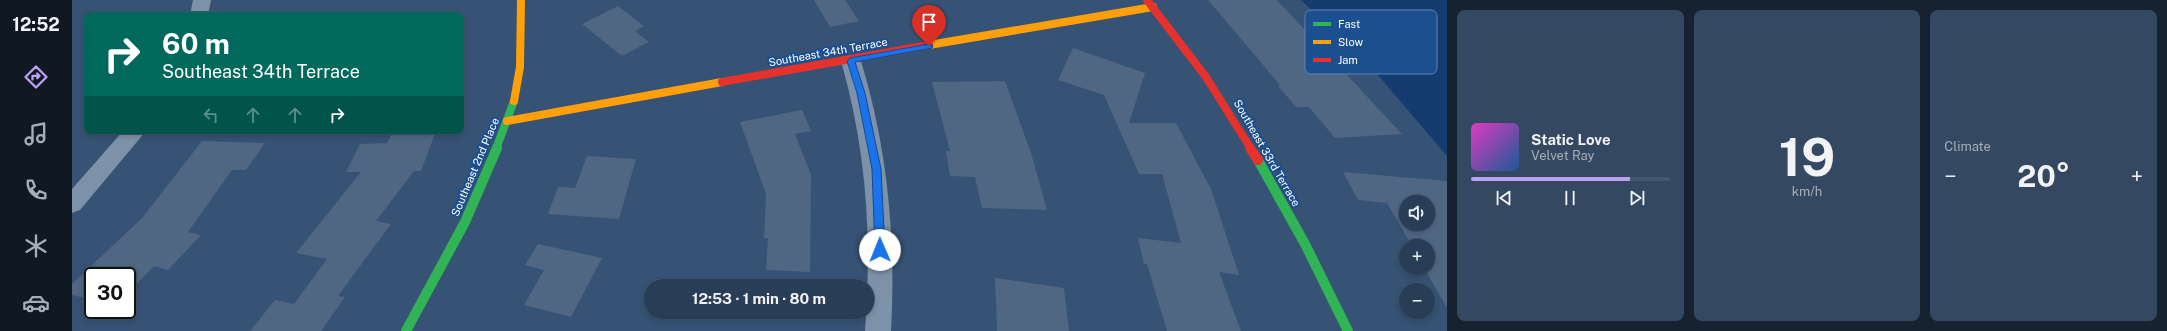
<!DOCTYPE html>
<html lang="en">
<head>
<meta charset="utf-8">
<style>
  :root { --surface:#283e57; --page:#344961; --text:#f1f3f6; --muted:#a5aeba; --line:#44576d; --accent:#bca0f2 }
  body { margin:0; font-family:"Public Sans",sans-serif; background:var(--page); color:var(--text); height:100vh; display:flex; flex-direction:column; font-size:15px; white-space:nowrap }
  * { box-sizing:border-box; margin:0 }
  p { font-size:13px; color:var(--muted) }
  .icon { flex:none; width:22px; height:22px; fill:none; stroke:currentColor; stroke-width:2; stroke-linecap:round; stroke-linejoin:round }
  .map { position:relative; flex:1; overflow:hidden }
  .details { display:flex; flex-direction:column; gap:10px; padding:10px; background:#162230; width:720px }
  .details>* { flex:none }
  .top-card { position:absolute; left:12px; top:12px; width:380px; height:122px; border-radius:8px; box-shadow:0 2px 6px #0003,0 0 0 1px var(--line); background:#00695c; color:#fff; overflow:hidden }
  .tools { position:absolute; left:1327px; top:195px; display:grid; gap:8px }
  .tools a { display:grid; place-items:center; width:36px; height:36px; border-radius:50%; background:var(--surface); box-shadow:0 2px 6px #0003,0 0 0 1px var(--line); font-size:20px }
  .speed { position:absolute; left:12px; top:267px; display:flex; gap:8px; font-size:20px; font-weight:700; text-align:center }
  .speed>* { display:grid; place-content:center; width:52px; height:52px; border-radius:50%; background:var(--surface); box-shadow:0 2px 6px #0003,0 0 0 1px var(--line); line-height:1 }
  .speed .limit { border:2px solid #111; border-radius:6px; background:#fff; color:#111 }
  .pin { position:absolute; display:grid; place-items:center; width:34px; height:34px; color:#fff; margin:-41px -17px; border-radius:50% 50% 50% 0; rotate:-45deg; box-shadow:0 0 4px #0007 }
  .pin .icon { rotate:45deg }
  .me { position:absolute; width:44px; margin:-22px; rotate:359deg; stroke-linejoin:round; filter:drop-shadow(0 0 3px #0008) }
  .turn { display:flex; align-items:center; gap:14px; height:84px; padding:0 12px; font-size:18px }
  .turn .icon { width:52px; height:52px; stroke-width:2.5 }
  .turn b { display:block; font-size:28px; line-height:34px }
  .lanes { display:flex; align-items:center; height:38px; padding:0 12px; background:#0003; justify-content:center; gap:20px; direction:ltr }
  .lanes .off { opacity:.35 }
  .big { font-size:30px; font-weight:700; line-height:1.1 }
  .details .card { flex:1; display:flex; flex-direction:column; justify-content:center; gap:6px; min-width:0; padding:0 14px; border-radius:8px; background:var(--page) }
  .details .dial { align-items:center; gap:0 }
  .dial b { font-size:52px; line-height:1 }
  .song { display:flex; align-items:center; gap:12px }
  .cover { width:48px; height:48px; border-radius:6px; background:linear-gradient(135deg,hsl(310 70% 55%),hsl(210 70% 35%)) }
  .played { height:4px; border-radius:2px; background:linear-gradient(90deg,var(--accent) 80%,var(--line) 80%) }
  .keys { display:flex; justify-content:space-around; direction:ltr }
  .heat { display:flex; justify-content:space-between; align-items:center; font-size:22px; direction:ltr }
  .details .tiles { flex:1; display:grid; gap:10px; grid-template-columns:repeat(3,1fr) }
  .trip { position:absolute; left:572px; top:279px; width:230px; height:40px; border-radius:20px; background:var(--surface); box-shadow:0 2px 6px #0003,0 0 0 1px var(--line); font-weight:700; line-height:40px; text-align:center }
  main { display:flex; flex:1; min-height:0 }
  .tabs { display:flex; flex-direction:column; width:72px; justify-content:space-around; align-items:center; background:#101923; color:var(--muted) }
  .tabs .icon { width:28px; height:28px }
  .tabs .active { color:var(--accent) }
  .tabs b { font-size:18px; color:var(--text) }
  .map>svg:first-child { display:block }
  .water { fill:#153c6e }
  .building { fill:#506783; fill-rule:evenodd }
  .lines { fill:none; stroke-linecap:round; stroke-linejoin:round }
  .street { fill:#7d92a8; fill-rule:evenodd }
  .fast-far1 { stroke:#30b455; stroke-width:8 }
  .fast { stroke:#30b455; stroke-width:10 }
  .slow { stroke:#ff9f0a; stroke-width:8 }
  .jam-far1 { stroke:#e5322d; stroke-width:8 }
  .jam { stroke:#e5322d; stroke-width:10 }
  .route { fill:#1a73e8; stroke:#114b97 }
  .labels { text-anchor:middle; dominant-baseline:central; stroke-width:4; stroke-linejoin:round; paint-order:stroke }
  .street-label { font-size:11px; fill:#fff; stroke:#1b4f8f }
  .key { fill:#1b4f8f; stroke:#5f84b1; stroke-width:1 }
  .key-label { font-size:11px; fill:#fff }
</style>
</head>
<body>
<main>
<nav class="tabs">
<b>12:52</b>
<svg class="icon active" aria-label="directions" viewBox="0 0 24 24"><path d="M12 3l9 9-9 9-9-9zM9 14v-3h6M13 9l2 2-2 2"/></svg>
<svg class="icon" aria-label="music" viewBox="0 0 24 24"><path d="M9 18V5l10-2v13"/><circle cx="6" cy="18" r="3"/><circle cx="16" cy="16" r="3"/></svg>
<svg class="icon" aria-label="phone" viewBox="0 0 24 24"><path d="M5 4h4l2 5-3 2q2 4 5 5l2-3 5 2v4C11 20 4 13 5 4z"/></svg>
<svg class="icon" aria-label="climate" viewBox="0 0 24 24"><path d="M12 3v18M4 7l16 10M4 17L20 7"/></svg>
<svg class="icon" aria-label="car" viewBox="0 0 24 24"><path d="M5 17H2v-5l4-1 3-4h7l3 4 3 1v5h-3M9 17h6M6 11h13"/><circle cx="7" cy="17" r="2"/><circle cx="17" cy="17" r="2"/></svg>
</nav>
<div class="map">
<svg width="1375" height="331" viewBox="0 0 1375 331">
  <rect width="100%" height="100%" fill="#365274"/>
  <!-- water -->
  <polygon class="water" points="1229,0 1375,0 1375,156 1300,68"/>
  <!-- building -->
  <g class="building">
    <polygon points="742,0 773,0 787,21 758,27"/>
    <polygon points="1136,0 1205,0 1330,134 1263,138 1237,107 1224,107 1206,86 1208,85"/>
    <polygon points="546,6 572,26 563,31 577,42 550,56 510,24"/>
    <polygon points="1001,48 1073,73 1057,123 1104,123 1139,189 1167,275 1147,272 1169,331 1095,331 1075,264 1072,264 1066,238 1109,243 1090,174 1067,174 1032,95 986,80"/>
    <polygon points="933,81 959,153 975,210 910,208 903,177 878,176 874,151 878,151 860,82"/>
    <polygon points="730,110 739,131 723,134 739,175 738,272 694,270 696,238 692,238 694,194 668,122"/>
    <polygon points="321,131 364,131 349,171 342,171 304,221 319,224 266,296 273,297 249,331 178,331 203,300 222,304 255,259 224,253 289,172 274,172 288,144 315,143"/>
    <polygon points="130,141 193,143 174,170 160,170 116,232 129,235 96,270 82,266 55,294 55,276 21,276 21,300 0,295 0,284 70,218"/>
    <polygon points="515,156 564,159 547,219 476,214 486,187 503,188"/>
    <path d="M1271,172L1375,181V308L1352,268H1356V246H1340L1315,203L1286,200ZM1334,202H1356V224H1334Z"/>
    <polygon points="466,244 530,258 499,317 452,305 472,270 453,265"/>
    <polygon points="923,278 992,288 997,331 925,331"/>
  </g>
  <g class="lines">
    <!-- street -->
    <g class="street">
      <polygon points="121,0 139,0 136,15 118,15"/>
      <path d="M779,55L786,57L789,61C816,150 824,238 819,331H793C800,238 795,152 769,61L772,57Z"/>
      <polygon points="51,131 74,131 8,210 0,213 0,189"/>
    </g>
    <!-- fast-far1 -->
    <polyline class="fast-far1" points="424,149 442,101"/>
    <!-- fast -->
    <g class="fast">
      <polyline points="1186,160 1233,244 1276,331"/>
      <polyline points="334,331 393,222 425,148"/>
    </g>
    <!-- slow -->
    <g class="slow">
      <polyline points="857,45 1081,7"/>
      <polyline points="442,101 448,67 449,0"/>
      <polyline points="435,121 650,82"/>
    </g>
    <!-- jam-far1 -->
    <g class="jam-far1">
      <polyline points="1075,0 1134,77 1179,149"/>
      <polyline points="650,82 857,45"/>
    </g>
    <!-- jam -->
    <polyline class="jam" points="1178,148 1186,160"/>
  </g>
  <!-- route -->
  <polygon class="route" points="857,44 861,46 860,48 783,62 793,93 809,169 813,250 808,254 803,250 800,169 785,93 775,61 778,58"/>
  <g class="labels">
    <!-- street labels -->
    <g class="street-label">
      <text transform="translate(756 52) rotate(-10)">Southeast 34th Terrace</text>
      <text transform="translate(1195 153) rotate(60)">Southeast 33rd Terrace</text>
      <text transform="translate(403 167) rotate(-67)">Southeast 2nd Place</text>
    </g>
  </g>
  <!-- legend -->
  <rect x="1233" y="10" width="132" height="64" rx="6" class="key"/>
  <rect x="1241" y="22" width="18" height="4" fill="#30b455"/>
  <rect x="1241" y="40" width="18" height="4" fill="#ff9f0a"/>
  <rect x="1241" y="58" width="18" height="4" fill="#e5322d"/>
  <g class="key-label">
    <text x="1266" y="28">Fast</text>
    <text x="1266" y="46">Slow</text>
    <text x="1266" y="64">Jam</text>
  </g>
</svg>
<div class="tools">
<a><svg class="icon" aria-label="sound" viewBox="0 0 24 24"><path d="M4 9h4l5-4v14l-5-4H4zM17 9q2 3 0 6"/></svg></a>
<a>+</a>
<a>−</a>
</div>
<div class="speed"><div class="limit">30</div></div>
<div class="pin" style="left:857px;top:46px;background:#d93025"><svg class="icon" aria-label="arrive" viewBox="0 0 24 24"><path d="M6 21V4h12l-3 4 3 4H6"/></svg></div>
<svg class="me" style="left:808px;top:250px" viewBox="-20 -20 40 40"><circle r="19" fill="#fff"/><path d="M0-13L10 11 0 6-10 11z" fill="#1a73e8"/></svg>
<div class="trip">12:53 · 1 min · 80 m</div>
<div class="top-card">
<div class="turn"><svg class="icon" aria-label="right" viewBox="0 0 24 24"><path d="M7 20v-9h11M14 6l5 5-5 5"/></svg><div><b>60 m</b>Southeast 34th Terrace</div></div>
<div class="lanes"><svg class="icon off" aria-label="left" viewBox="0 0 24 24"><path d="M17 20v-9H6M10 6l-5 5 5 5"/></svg><svg class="icon off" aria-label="ahead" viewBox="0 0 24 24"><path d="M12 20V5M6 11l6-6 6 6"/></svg><svg class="icon off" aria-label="ahead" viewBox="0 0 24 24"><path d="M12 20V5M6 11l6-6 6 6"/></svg><svg class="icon" aria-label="right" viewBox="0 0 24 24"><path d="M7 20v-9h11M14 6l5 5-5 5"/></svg></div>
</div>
</div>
<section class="details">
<div class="tiles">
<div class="card">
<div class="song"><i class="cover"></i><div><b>Static Love</b><p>Velvet Ray</p></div></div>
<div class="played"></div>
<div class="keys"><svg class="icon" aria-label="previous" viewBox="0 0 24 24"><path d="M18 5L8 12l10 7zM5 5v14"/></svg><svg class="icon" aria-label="pause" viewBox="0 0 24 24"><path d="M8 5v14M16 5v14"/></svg><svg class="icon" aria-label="next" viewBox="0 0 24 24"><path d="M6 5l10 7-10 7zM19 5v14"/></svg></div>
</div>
<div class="card dial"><b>19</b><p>km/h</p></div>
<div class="card"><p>Climate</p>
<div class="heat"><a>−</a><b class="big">20°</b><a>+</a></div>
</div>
</div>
</section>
</main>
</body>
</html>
